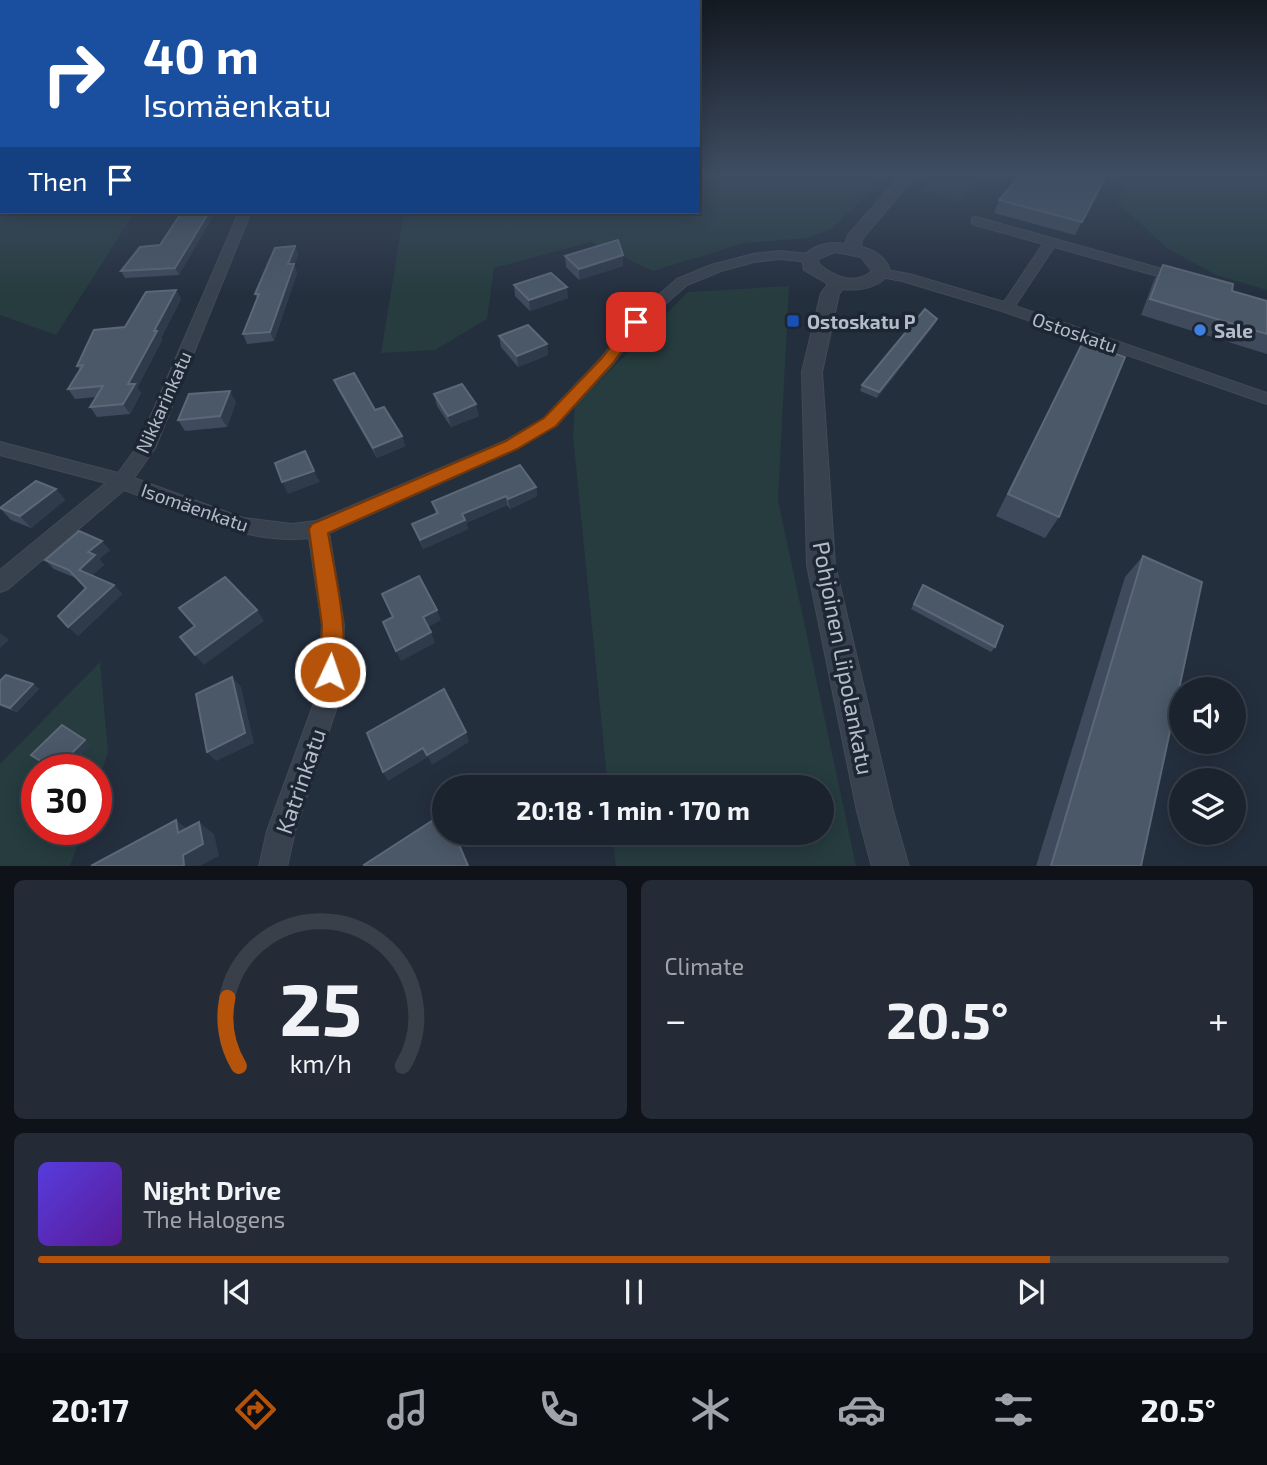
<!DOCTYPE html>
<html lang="en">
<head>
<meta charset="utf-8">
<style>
  :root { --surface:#1b232e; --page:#242b36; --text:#f1f3f6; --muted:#a0a4aa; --line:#39404a; --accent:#b45309 }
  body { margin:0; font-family:"Exo 2",sans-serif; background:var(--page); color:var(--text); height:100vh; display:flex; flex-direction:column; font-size:26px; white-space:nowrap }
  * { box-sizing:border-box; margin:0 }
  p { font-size:23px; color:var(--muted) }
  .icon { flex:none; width:38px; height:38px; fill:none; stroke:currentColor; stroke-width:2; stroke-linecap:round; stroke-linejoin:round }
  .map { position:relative; height:866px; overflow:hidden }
  .drawer { display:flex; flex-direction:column; gap:14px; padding:14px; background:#0f1319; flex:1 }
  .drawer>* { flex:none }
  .guide { position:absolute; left:0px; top:0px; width:700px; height:214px; box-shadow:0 4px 18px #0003,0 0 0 2px var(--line); background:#1a4fa0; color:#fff; overflow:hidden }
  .controls { position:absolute; left:1169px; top:677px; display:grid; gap:14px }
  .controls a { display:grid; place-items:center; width:77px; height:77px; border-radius:50%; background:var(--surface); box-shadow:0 4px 18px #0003,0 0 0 2px var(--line); font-size:35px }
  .speed { position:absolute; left:21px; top:754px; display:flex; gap:14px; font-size:35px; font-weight:700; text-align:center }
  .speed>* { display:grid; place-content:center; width:91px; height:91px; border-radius:50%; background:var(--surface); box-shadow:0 4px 18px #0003,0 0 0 2px var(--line); line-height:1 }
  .speed .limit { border:10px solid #d22; background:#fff; color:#111 }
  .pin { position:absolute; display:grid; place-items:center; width:60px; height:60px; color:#fff; margin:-30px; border-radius:14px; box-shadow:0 4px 10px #0006 }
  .me { position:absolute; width:77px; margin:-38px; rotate:3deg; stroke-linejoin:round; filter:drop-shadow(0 0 5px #0008) }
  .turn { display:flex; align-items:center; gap:24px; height:147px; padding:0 28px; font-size:32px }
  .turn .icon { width:91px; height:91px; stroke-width:2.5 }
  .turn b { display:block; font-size:49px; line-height:60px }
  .then { display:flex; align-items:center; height:66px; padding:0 28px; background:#0003; gap:14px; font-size:26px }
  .big { font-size:52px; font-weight:700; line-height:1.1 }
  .drawer .tile { flex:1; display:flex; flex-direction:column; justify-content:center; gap:10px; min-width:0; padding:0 24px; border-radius:10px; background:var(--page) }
  .drawer .dial { align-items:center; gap:0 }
  .dial svg { height:182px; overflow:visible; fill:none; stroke:var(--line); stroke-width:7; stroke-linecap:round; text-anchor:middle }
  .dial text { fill:var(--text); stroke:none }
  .song { display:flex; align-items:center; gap:21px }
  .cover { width:84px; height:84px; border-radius:10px; background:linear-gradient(135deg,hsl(250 70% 55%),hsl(270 70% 35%)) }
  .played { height:7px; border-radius:4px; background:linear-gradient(90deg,var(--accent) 85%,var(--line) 85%) }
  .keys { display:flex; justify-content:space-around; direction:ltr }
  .heat { display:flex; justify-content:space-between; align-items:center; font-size:38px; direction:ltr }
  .drawer .tiles { flex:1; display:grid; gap:14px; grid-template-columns:1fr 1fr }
  .tile:last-child { grid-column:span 2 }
  .trip { position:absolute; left:432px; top:775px; width:402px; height:70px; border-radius:35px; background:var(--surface); box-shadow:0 4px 18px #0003,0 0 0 2px var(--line); font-weight:700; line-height:70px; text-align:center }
  .tabs { display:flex; height:112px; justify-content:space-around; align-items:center; background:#0b0e12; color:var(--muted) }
  .tabs .icon { width:49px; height:49px }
  .tabs .current { color:var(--accent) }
  .tabs b { font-size:32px; color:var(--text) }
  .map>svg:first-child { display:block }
  .green { fill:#263c3f }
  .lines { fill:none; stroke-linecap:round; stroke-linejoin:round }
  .minor-casing { stroke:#414a57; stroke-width:2 }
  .tertiary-casing { stroke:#414a57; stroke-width:2 }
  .minor { fill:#38414e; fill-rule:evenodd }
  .tertiary { fill:#38414e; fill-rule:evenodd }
  .wall { fill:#3f4b5c }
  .shaded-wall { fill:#2f3b4b }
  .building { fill:#4b5868; stroke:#5c6777; stroke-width:2 }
  .route { fill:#b45309; stroke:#753606; stroke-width:2 }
  .transit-dot { fill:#1a4fb4; stroke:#1d2633; stroke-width:2.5 }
  .shop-dot { fill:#3f7fe0; stroke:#1d2633; stroke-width:2.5 }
  .labels { text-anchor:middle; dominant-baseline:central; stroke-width:7; stroke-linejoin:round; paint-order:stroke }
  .poi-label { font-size:19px; font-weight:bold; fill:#b4bcc9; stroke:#1d2633; text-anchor:start }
  .street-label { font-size:19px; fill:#b4bcc9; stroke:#1d2633 }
  .near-street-label { font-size:23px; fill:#b4bcc9; stroke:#1d2633 }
</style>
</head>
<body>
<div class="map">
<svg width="1267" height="867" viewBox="0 0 1267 867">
  <rect width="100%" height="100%" fill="#242f3e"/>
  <!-- green -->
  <g class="green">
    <polygon points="0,173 2,212 135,212 56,335 0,315"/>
    <polygon points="698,173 890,173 831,229 807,238 744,243 653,271 591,242 494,268 487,319 435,350 381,353 404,212 698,212"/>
    <polygon points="940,173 990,173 961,203 923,191"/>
    <polygon points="1078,173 1267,173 1267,290 1216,275 1167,248 1118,203 1124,185"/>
    <polygon points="789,286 778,500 856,866 616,866 612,833 822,833 822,788 608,787 573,436 575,406 688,292"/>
    <polygon points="100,662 108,752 96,788 96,770 37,770 37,830 83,830 70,866 0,867 0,764"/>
  </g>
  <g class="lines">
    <defs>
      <g id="minor">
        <path d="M239,212H251L155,448L134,478L243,518L292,524L316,521L505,441L544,418L601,358L631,319L677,279L711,265L753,254L780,251L810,254L816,258L810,262L780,259L754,262L721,271L687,285L641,325L613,364L556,426L517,449L329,533L344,625L341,695L295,831L287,867H259L267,831L317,695L322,625L309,538C244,545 184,511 124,490L8,589L0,592V570L106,483L0,455V442L118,473L138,446Z"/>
        <polygon points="976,217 1184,275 1184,281 1179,282 1054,247 1015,306 1267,393 1267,404 1002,311 902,281 876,276 874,273 881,269 909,274 1004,302 1043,244 972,224 972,218"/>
      </g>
      <path id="tertiary" d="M903,173H918L862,239L861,247C873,249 889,259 890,273C878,288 861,291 843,289L839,294L822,372L835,565L893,811L909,867H872L857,811L807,565L802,372L821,293L828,284L804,270L802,258C812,245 829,241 845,244L848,235ZM835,252L861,257L872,271C855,286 834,277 819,264L818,259Z"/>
    </defs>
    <!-- minor casing -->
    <use href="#minor" class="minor-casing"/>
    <!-- tertiary casing -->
    <use href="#tertiary" class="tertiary-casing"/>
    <!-- minor -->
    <use href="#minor" class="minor"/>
    <!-- tertiary -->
    <use href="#tertiary" class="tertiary"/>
  </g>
  <!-- wall -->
  <g class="wall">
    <polygon points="1107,174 1075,235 994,213 999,200"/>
    <polygon points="178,212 215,212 179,275 125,278 121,271 160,245 179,215"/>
    <polygon points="295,246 298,255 294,265 297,273 274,341 247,344 243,334 257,298 255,294"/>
    <polygon points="623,255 623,266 579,280 566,267 565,256"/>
    <polygon points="1163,265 1232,291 1267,301 1267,354 1141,315 1154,280"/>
    <polygon points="514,285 568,298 530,311 515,296"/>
    <polygon points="176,290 181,299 161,338 162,340 137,388 141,393 130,414 97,417 90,407 96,397 75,399 68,389 80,370 77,366 125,327"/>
    <polygon points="935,324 877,398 860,391 862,385"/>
    <polygon points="499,336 547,344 548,355 518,367 501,347"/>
    <polygon points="1083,342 1059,517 1045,538 996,516"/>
    <polygon points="334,380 375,410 402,436 405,446 377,458 338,390"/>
    <polygon points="434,394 479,416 451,427 437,406"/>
    <polygon points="236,402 227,427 185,431 178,420"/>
    <polygon points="536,487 537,496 510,509 507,505 466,523 468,529 423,549 412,524 436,514 432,502"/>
    <polygon points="56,489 65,500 31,528 11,520 0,508"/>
    <polygon points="110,550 99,559 104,565 92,575 114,585 122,594 78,636 86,588 78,579 54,569 45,560"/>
    <polygon points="1143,556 1141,866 1036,866 1125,577"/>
    <polygon points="923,585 995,647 991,652 911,609"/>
    <polygon points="0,681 33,684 39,689 17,712 0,706"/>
  </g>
  <!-- shaded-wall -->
  <g class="shaded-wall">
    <polygon points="209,212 215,212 179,275 175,268"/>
    <polygon points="295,246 298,255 294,265 297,273 274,341 270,332 288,264"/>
    <polygon points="623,255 623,266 579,280 579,269"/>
    <polygon points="567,287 568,298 530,311 529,300"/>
    <polygon points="176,290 181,299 161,338 162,340 137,388 141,393 130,414 123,404 128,384 154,331"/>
    <polygon points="937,319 935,324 877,398 879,392"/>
    <polygon points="547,344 548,355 518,367 517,356"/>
    <polygon points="230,391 236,402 227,427 220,416"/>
    <polygon points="476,404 479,416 451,427 448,416"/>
    <polygon points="402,436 405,446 377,458 373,448"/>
    <polygon points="314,471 320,482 288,494 282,482"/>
    <polygon points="536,487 537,496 510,509 508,499"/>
    <polygon points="56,489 65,500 31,528 20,516"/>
    <polygon points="506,496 507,505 466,523 468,529 423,549 420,540 462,514"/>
    <polygon points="102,541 110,550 99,559 104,565 88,579 79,570 88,552"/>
    <polygon points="114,585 122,594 78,636 68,627"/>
    <polygon points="257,610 264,621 204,665 195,655"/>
    <polygon points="437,610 441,620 427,628 423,617"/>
    <polygon points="431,632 435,643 401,661 396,651"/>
    <polygon points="0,633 9,640 0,648"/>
    <polygon points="232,677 241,687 254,743 216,761 207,752"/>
    <polygon points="33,684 39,689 17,712 10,708"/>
    <polygon points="466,732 469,742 432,765 428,757 388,781 383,772 423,748"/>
    <polygon points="85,740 91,745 66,770 55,770"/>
    <polygon points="176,820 192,833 178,833"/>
    <polygon points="199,822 214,834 219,856 200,866 184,866 183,855"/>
    <polygon points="454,833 455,833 470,866 468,866"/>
  </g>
  <!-- building -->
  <g class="building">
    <polygon points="1022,173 1103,173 1107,174 1082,222 999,200"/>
    <polygon points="182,212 209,212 175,268 121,271 140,247 160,245"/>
    <polygon points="618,240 623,255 579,269 565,256"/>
    <polygon points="295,246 288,264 294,264 270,332 243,334 259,294 255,294 275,248"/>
    <polygon points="1163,265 1233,284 1232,291 1267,301 1267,334 1150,299"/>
    <polygon points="551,273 567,287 529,300 514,285"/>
    <polygon points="176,290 154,331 157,331 128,384 135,384 123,404 90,407 103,386 68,389 83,365 77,366 94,330 125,327 146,292"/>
    <polygon points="925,309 937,319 879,392 862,385"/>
    <polygon points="528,325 547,344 517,356 499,336"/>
    <polygon points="1083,342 1125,357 1059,517 1008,494"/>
    <polygon points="354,373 375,410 384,407 402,436 373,448 334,380"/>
    <polygon points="462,384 476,404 448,416 434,394"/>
    <polygon points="230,391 220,416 178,420 189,394"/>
    <polygon points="305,451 314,471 282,482 275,463"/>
    <polygon points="520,465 536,487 508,499 506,496 462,514 465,520 420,540 412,524 438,513 432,502"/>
    <polygon points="36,481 56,489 20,516 0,508"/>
    <polygon points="79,531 102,541 88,552 95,555 79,570 114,585 68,627 58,616 86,588 69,570 45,560"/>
    <polygon points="1143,556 1202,582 1141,866 1051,866"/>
    <polygon points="419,576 437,610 423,617 431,632 396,651 383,622 393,617 382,594"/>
    <polygon points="225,577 257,610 195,655 180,637 195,626 179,608"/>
    <polygon points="923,585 1003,626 995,647 914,604"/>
    <polygon points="6,675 33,684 10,708 0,704 0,681"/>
    <polygon points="232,677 245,733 207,752 196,694"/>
    <polygon points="444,689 466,732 427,755 423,748 383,772 367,733"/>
    <polygon points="62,725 85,740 55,770 31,755"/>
    <polygon points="444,813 444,833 454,833 468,866 365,866 364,865"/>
    <polygon points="176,820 178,833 199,822 203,844 183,855 184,866 91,866"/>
  </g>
  <!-- sky -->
  <linearGradient id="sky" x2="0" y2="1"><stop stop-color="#141a22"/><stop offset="0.59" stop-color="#3f4d63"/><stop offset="1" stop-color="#3f4d63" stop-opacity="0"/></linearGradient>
  <rect width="1267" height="295" fill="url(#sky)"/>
  <!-- route -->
  <path class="route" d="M636,318L643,322L612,364L556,426L517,449L328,533C334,570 353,645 338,679L330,682L323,679L320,672L322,625L309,529L312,524L506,441L544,418L602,358L632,319Z"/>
  <!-- markers -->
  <rect class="transit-dot" x="786" y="314" width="14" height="14" rx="3.5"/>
  <circle class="shop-dot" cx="1200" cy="330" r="7"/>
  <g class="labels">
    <!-- poi labels -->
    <g class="poi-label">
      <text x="807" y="321">Ostoskatu P</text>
      <text x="1214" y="330">Sale</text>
    </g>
    <!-- street labels -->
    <g class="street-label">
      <text transform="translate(1075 332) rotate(19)">Ostoskatu</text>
      <text transform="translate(163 402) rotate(-66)">Nikkarinkatu</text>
      <text transform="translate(195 507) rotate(19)">Isomäenkatu</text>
    </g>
    <!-- near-street labels -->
    <g class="near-street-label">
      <text transform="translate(844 658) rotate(79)">Pohjoinen Liipolankatu</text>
      <text transform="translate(300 781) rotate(-71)">Katrinkatu</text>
    </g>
  </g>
</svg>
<div class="controls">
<a><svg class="icon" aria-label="sound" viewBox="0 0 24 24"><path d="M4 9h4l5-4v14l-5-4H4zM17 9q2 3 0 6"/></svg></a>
<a><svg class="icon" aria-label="layers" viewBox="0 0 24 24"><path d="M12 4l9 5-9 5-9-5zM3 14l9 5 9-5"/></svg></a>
</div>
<div class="speed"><div class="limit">30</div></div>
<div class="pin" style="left:636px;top:322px;background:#d93025"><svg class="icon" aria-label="arrive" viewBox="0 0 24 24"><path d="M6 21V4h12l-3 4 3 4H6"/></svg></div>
<svg class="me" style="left:330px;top:672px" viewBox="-20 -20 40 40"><circle r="17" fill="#b45309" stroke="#fff" stroke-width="3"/><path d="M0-11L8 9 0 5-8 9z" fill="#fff"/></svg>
<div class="trip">20:18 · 1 min · 170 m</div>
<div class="guide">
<div class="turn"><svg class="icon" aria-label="right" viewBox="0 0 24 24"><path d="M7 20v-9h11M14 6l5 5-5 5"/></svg><div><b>40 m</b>Isomäenkatu</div></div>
<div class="then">Then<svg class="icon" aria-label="arrive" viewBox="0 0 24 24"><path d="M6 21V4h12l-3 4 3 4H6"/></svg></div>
</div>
</div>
<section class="drawer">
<div class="tiles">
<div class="tile dial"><svg viewBox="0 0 100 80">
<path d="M14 69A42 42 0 1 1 86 69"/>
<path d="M14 69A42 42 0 0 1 9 39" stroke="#b45309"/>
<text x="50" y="56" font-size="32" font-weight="700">25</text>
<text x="50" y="72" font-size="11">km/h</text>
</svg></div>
<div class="tile"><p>Climate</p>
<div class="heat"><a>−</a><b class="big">20.5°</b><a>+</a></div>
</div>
<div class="tile">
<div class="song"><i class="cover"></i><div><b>Night Drive</b><p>The Halogens</p></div></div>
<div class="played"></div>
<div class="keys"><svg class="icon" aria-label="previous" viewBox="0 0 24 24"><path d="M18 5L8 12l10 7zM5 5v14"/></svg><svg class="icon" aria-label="pause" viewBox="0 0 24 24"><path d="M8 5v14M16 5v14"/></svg><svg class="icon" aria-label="next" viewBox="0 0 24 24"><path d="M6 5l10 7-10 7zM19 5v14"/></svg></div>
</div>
</div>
</section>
<nav class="tabs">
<b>20:17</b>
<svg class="icon current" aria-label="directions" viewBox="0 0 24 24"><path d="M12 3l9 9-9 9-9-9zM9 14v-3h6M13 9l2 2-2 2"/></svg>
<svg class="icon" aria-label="music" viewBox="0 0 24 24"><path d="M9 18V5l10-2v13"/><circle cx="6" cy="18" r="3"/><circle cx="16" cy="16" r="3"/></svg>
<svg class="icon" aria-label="phone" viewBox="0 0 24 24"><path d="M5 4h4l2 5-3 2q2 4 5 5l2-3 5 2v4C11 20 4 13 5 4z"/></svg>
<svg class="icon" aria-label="climate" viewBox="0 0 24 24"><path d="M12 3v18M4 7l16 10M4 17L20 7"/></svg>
<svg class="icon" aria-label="car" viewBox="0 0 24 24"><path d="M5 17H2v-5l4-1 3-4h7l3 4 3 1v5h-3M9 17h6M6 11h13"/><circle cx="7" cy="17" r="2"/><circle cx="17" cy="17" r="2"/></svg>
<svg class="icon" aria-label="filters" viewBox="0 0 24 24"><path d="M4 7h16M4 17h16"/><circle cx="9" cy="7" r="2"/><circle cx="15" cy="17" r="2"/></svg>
<b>20.5°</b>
</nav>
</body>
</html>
